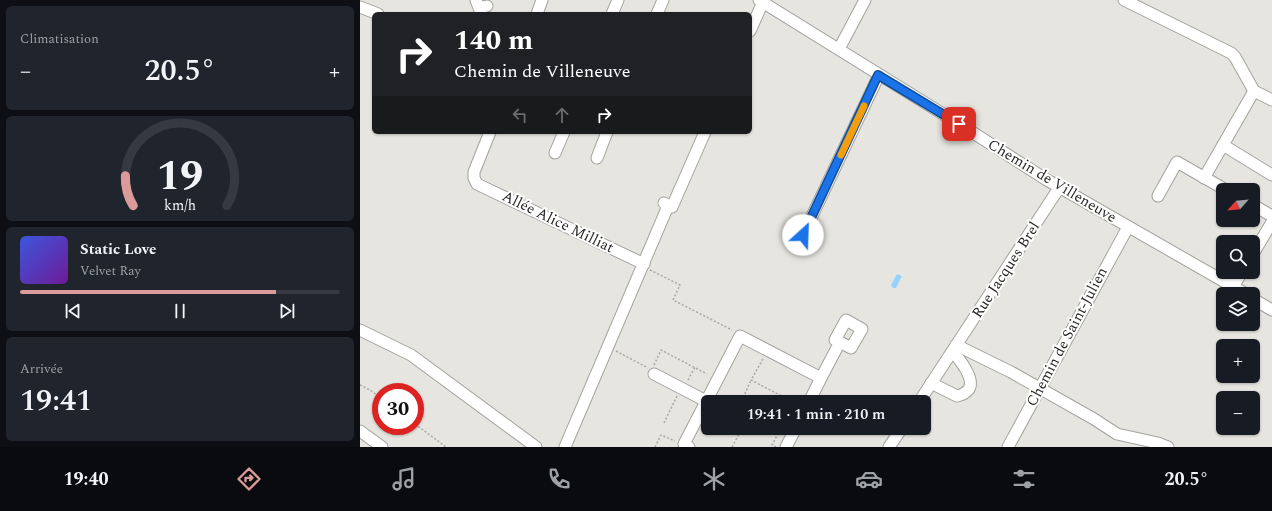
<!DOCTYPE html>
<html lang="fr">
<head>
<meta charset="utf-8">
<style>
  :root { --surface:#171b24; --page:#20242c; --text:#f1f3f6; --muted:#9ea1a6; --line:#363941; --accent:#da9b9a }
  body { margin:0; font-family:Spectral,serif; background:var(--page); color:var(--text); height:100vh; display:flex; flex-direction:column; font-size:15px; white-space:nowrap }
  * { box-sizing:border-box; margin:0 }
  p { font-size:13px; color:var(--muted) }
  .icon { flex:none; width:22px; height:22px; fill:none; stroke:currentColor; stroke-width:2; stroke-linecap:round; stroke-linejoin:round }
  .map { position:relative; flex:1; overflow:hidden }
  .side { display:flex; flex-direction:column; gap:6px; padding:6px; background:#0d0f14; width:360px }
  .side>* { flex:none }
  .top-card { position:absolute; left:12px; top:12px; width:380px; height:122px; border-radius:6px; box-shadow:0 1px 3px #0004; background:#202124; color:#fff; overflow:hidden }
  .needle { width:26px; rotate:243deg }
  .controls { position:absolute; left:856px; top:183px; display:grid; gap:8px }
  .controls a { display:grid; place-items:center; width:44px; height:44px; border-radius:6px; background:var(--surface); box-shadow:0 1px 3px #0004; font-size:20px }
  .speed { position:absolute; left:12px; top:383px; display:flex; gap:8px; font-size:20px; font-weight:700; text-align:center }
  .speed>* { display:grid; place-content:center; width:52px; height:52px; border-radius:50%; background:var(--surface); box-shadow:0 1px 3px #0004; line-height:1 }
  .speed .limit { border:6px solid #d22; background:#fff; color:#111 }
  .pin { position:absolute; display:grid; place-items:center; width:34px; height:34px; color:#fff; margin:-17px; border-radius:8px; box-shadow:0 2px 6px #0006 }
  .me { position:absolute; width:44px; margin:-22px; rotate:25deg; stroke-linejoin:round; filter:drop-shadow(0 0 3px #0008) }
  .turn { display:flex; align-items:center; gap:14px; height:84px; padding:0 16px; font-size:18px }
  .turn .icon { width:52px; height:52px; stroke-width:2.5 }
  .turn b { display:block; font-size:28px; line-height:34px }
  .lanes { display:flex; align-items:center; height:38px; padding:0 16px; background:#0003; justify-content:center; gap:20px; direction:ltr }
  .lanes .off { opacity:.35 }
  .big { font-size:30px; font-weight:600; line-height:1.1 }
  .side .widget { flex:1; display:flex; flex-direction:column; justify-content:center; gap:6px; min-width:0; padding:0 14px; border-radius:6px; background:var(--page) }
  .side .dial { align-items:center; gap:0 }
  .dial svg { height:104px; overflow:visible; fill:none; stroke:var(--line); stroke-width:7; stroke-linecap:round; text-anchor:middle }
  .dial text { fill:var(--text); stroke:none }
  .song { display:flex; align-items:center; gap:12px }
  .cover { width:48px; height:48px; border-radius:6px; background:linear-gradient(135deg,hsl(230 70% 55%),hsl(280 70% 35%)) }
  .played { height:4px; border-radius:2px; background:linear-gradient(90deg,var(--accent) 80%,var(--line) 80%) }
  .keys { display:flex; justify-content:space-around; direction:ltr }
  .heat { display:flex; justify-content:space-between; align-items:center; font-size:22px; direction:ltr }
  .trip { position:absolute; left:341px; top:395px; width:230px; height:40px; border-radius:6px; background:var(--surface); box-shadow:0 1px 3px #0004; font-weight:600; line-height:40px; text-align:center }
  .menu { display:flex; height:64px; justify-content:space-around; align-items:center; background:#090b0e; color:var(--muted) }
  .menu .icon { width:28px; height:28px }
  .menu .selected { color:var(--accent) }
  .menu b { font-size:18px; color:var(--text) }
  main { display:flex; flex:1; min-height:0 }
  .map>svg:first-child { display:block }
  .water { fill:#96d3fc }
  .lines { fill:none; stroke-linecap:round; stroke-linejoin:round }
  .minor-casing { stroke:#a3a29d; stroke-width:13 }
  .path { stroke:#a8a7a3; stroke-width:1.5; stroke-dasharray:2 2; stroke-linecap:butt }
  .minor { stroke:#fff; stroke-width:11 }
  .route-casing { stroke:#114b97; stroke-width:10 }
  .route { stroke:#1a73e8; stroke-width:7 }
  .slow { stroke:#f59e0b; stroke-width:7 }
  .labels { text-anchor:middle; dominant-baseline:central; stroke-width:4; stroke-linejoin:round; paint-order:stroke }
  .street-label { font-size:15px; fill:#292927; stroke:#fff }
</style>
</head>
<body>
<main>
<section class="side">
<div class="widget"><p>Climatisation</p>
<div class="heat"><a>−</a><b class="big">20.5°</b><a>+</a></div>
</div>
<div class="widget dial"><svg viewBox="0 0 100 80">
<path d="M14 69A42 42 0 1 1 86 69"/>
<path d="M14 69A42 42 0 0 1 8 46" stroke="#da9b9a"/>
<text x="50" y="56" font-size="32" font-weight="700">19</text>
<text x="50" y="72" font-size="11">km/h</text>
</svg></div>
<div class="widget">
<div class="song"><i class="cover"></i><div><b>Static Love</b><p>Velvet Ray</p></div></div>
<div class="played"></div>
<div class="keys"><svg class="icon" aria-label="previous" viewBox="0 0 24 24"><path d="M18 5L8 12l10 7zM5 5v14"/></svg><svg class="icon" aria-label="pause" viewBox="0 0 24 24"><path d="M8 5v14M16 5v14"/></svg><svg class="icon" aria-label="next" viewBox="0 0 24 24"><path d="M6 5l10 7-10 7zM19 5v14"/></svg></div>
</div>
<div class="widget"><p>Arrivée</p><b class="big">19:41</b></div>
</section>
<div class="map">
<svg width="912" height="447" viewBox="0 0 912 447">
  <rect width="100%" height="100%" fill="#e6e5e0"/>
  <!-- water -->
  <polygon class="water" points="537,274 542,276 536,288 533,288 531,285"/>
  <g class="lines">
    <defs>
      <g id="minor">
        <polyline points="116,0 119,8 127,6"/>
        <polyline points="399,0 612,132 687,180 886,294"/>
        <polyline points="764,0 871,53 875,57 894,91 912,100"/>
        <polyline points="0,7 18,14"/>
        <polyline points="177,14 182,0"/>
        <polyline points="252,14 258,0"/>
        <polyline points="297,14 303,0"/>
        <polyline points="390,31 403,2"/>
        <polyline points="479,49 505,0"/>
        <polyline points="130,132 114,172 114,178 117,184 284,264"/>
        <polyline points="863,145 912,175"/>
        <polyline points="195,153 204,132"/>
        <polyline points="237,158 247,132"/>
        <polyline points="844,178 894,91"/>
        <polyline points="798,196 817,162 866,190"/>
        <polyline points="304,203 312,207 345,132"/>
        <polyline points="893,205 912,216"/>
        <polyline points="430,228 443,235 519,75"/>
        <polyline points="893,254 912,222"/>
        <polyline points="873,287 882,272"/>
        <polyline points="893,299 912,310"/>
        <polyline points="0,330 51,355 176,447"/>
        <polyline points="596,345 651,372 734,419 757,434 798,443 808,447"/>
        <polyline points="294,374 346,401"/>
        <polyline points="461,378 480,342 491,348 502,329 486,320 475,340 480,342"/>
        <path d="M571,383L597,396C602,395 606,393 609,389C615,379 600,359 592,352"/>
        <polyline points="559,402 699,188"/>
        <polyline points="0,431 22,447"/>
        <polyline points="205,447 308,206"/>
        <polyline points="329,447 324,444 380,336 461,378 449,402"/>
        <polyline points="426,447 436,428"/>
        <polyline points="529,447 542,428"/>
        <polyline points="648,447 768,227"/>
      </g>
    </defs>
    <!-- minor casing -->
    <use href="#minor" class="minor-casing"/>
    <!-- path -->
    <g class="path">
      <polyline points="290,270 320,285 313,300 372,330"/>
      <polyline points="256,351 288,368"/>
      <polyline points="403,359 391,380 433,402"/>
      <polyline points="294,365 301,350 347,374"/>
      <polyline points="328,380 335,367"/>
      <polyline points="0,385 10,390 21,398"/>
      <polyline points="386,400 383,398 391,380"/>
      <polyline points="385,402 386,400 390,402"/>
      <polyline points="414,402 417,395"/>
      <polyline points="304,423 317,396"/>
      <polyline points="55,424 86,447"/>
      <polyline points="295,447 301,435 315,441"/>
      <polyline points="372,447 382,429 380,428"/>
      <polyline points="416,447 412,445 421,428"/>
    </g>
    <!-- minor -->
    <use href="#minor" class="minor"/>
  </g>
  <g class="lines">
    <defs>
      <polyline id="route" points="443,235 518,75 599,124"/>
    </defs>
    <!-- route casing -->
    <use href="#route" class="route-casing"/>
    <!-- route -->
    <use href="#route" class="route"/>
    <!-- slow -->
    <polyline class="slow" points="481,155 504,106"/>
  </g>
  <g class="labels">
    <!-- street labels -->
    <g class="street-label">
      <text transform="translate(692 181) rotate(31)">Chemin de Villeneuve</text>
      <text transform="translate(198 222) rotate(26)">Allée Alice Milliat</text>
      <text transform="translate(646 270) rotate(-57)">Rue Jacques Brel</text>
      <text transform="translate(707 337) rotate(-62)">Chemin de Saint-Julien</text>
    </g>
  </g>
</svg>
<div class="controls">
<a><svg class="needle" viewBox="-14 -14 28 28"><path d="M0-13l5 13h-10z" fill="#e53935"/><path d="M0 13l5-13h-10z" fill="#9ea1a6"/></svg></a>
<a><svg class="icon" aria-label="search" viewBox="0 0 24 24"><circle cx="10" cy="10" r="6"/><path d="M15 15l6 6"/></svg></a>
<a><svg class="icon" aria-label="layers" viewBox="0 0 24 24"><path d="M12 4l9 5-9 5-9-5zM3 14l9 5 9-5"/></svg></a>
<a>+</a>
<a>−</a>
</div>
<div class="speed"><div class="limit">30</div></div>
<div class="pin" style="left:599px;top:124px;background:#d93025"><svg class="icon" aria-label="arrive" viewBox="0 0 24 24"><path d="M6 21V4h12l-3 4 3 4H6"/></svg></div>
<svg class="me" style="left:443px;top:235px" viewBox="-20 -20 40 40"><circle r="19" fill="#fff"/><path d="M0-13L10 11 0 6-10 11z" fill="#1a73e8"/></svg>
<div class="trip">19:41 · 1 min · 210 m</div>
<div class="top-card">
<div class="turn"><svg class="icon" aria-label="right" viewBox="0 0 24 24"><path d="M7 20v-9h11M14 6l5 5-5 5"/></svg><div><b>140 m</b>Chemin de Villeneuve</div></div>
<div class="lanes"><svg class="icon off" aria-label="left" viewBox="0 0 24 24"><path d="M17 20v-9H6M10 6l-5 5 5 5"/></svg><svg class="icon off" aria-label="ahead" viewBox="0 0 24 24"><path d="M12 20V5M6 11l6-6 6 6"/></svg><svg class="icon" aria-label="right" viewBox="0 0 24 24"><path d="M7 20v-9h11M14 6l5 5-5 5"/></svg></div>
</div>
</div>
</main>
<nav class="menu">
<b>19:40</b>
<svg class="icon selected" aria-label="directions" viewBox="0 0 24 24"><path d="M12 3l9 9-9 9-9-9zM9 14v-3h6M13 9l2 2-2 2"/></svg>
<svg class="icon" aria-label="music" viewBox="0 0 24 24"><path d="M9 18V5l10-2v13"/><circle cx="6" cy="18" r="3"/><circle cx="16" cy="16" r="3"/></svg>
<svg class="icon" aria-label="phone" viewBox="0 0 24 24"><path d="M5 4h4l2 5-3 2q2 4 5 5l2-3 5 2v4C11 20 4 13 5 4z"/></svg>
<svg class="icon" aria-label="climate" viewBox="0 0 24 24"><path d="M12 3v18M4 7l16 10M4 17L20 7"/></svg>
<svg class="icon" aria-label="car" viewBox="0 0 24 24"><path d="M5 17H2v-5l4-1 3-4h7l3 4 3 1v5h-3M9 17h6M6 11h13"/><circle cx="7" cy="17" r="2"/><circle cx="17" cy="17" r="2"/></svg>
<svg class="icon" aria-label="filters" viewBox="0 0 24 24"><path d="M4 7h16M4 17h16"/><circle cx="9" cy="7" r="2"/><circle cx="15" cy="17" r="2"/></svg>
<b>20.5°</b>
</nav>
</body>
</html>
